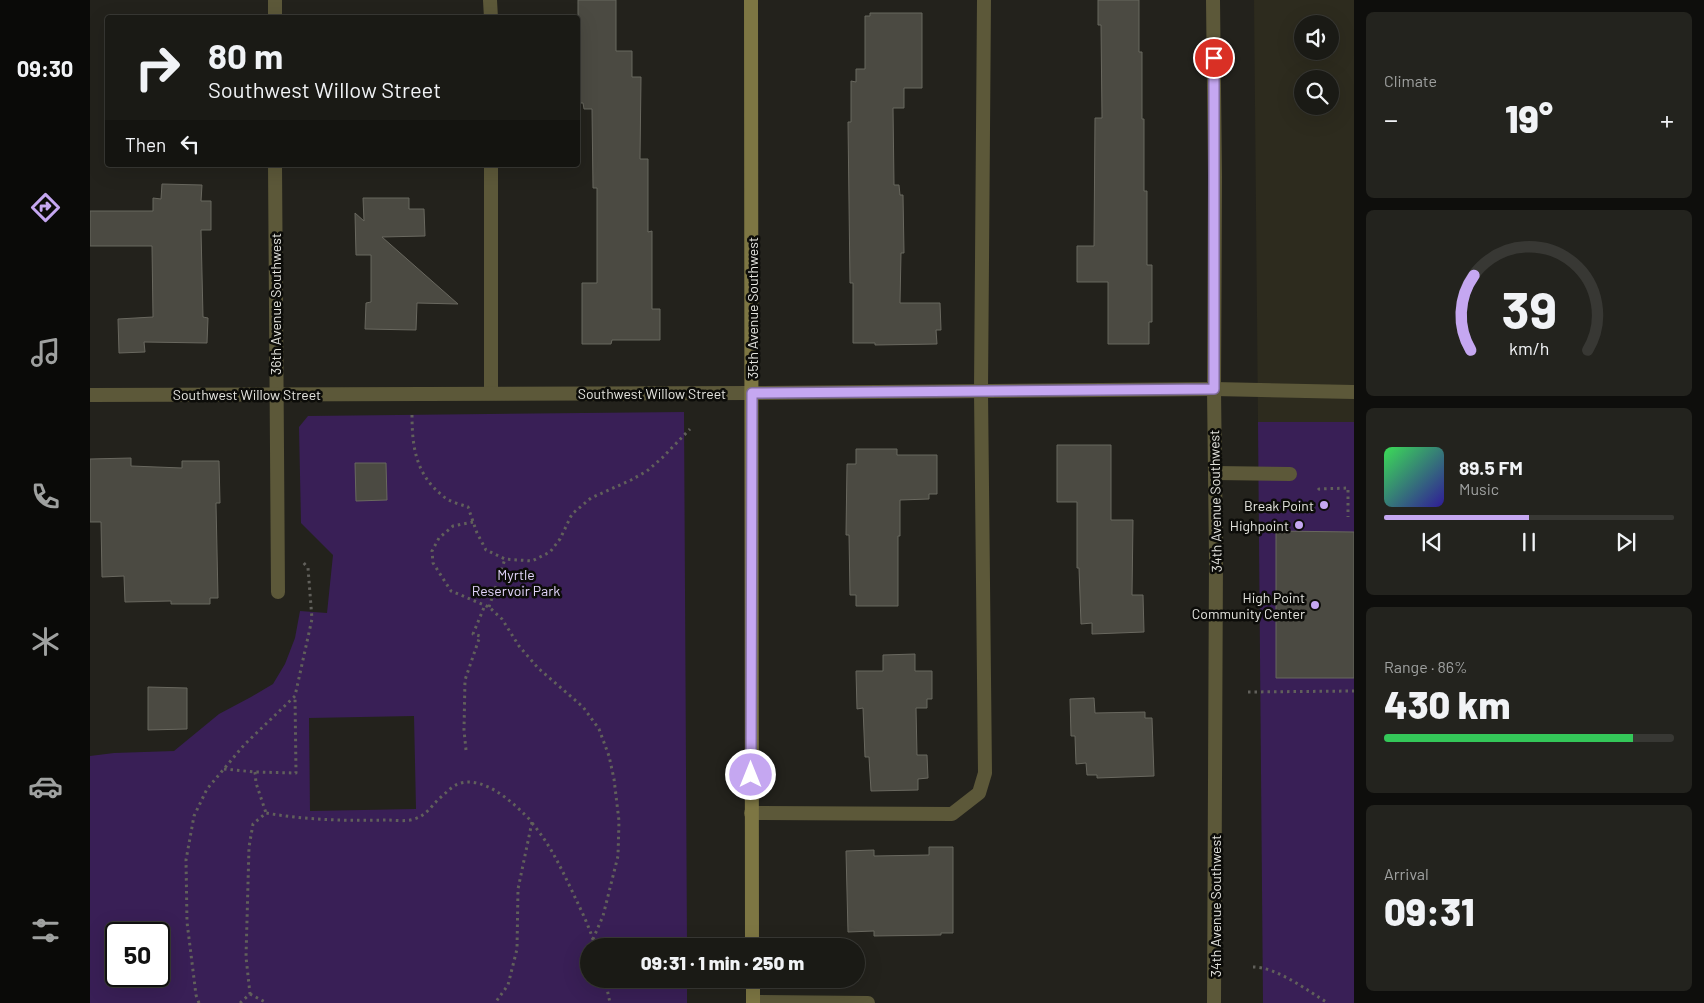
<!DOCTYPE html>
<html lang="en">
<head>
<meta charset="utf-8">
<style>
  :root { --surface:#1a1a15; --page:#23231e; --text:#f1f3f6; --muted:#9fa1a0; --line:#383834; --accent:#c5a7f1 }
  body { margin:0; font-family:Barlow,sans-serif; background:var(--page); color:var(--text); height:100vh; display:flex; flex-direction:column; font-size:19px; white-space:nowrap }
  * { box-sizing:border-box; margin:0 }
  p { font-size:16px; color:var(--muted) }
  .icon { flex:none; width:28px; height:28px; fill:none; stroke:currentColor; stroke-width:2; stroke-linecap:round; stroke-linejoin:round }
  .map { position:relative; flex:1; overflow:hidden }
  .details { display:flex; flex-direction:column; gap:12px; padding:12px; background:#0e0e0c; width:350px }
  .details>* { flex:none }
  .guide { position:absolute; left:15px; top:15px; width:475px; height:152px; border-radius:5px; box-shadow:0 5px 20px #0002,0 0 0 1px var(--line); background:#1a1a15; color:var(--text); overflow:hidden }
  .fabs { position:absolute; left:1204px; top:15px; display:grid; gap:10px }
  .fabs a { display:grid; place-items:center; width:45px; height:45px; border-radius:50%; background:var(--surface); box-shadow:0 5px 20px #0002,0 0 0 1px var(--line); font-size:25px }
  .speed { position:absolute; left:15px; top:922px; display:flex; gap:10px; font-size:25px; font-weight:700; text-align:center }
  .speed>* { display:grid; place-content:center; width:65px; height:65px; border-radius:50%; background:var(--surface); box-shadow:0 5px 20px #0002,0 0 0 1px var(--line); line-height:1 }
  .speed .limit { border:2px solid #111; border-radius:8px; background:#fff; color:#111 }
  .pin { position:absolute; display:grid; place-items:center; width:42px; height:42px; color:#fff; margin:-21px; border:2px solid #fff; border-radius:50%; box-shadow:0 1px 5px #0007 }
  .me { position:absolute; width:55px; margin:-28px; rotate:0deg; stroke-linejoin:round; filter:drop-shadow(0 0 4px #0008) }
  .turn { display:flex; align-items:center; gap:18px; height:105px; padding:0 20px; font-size:22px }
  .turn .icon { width:65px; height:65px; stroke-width:2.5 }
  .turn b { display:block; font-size:35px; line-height:42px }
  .then { display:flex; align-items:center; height:48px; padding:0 20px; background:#0003; gap:10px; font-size:19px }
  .big { font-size:38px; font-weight:800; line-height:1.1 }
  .details .widget { flex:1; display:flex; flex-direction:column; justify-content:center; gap:8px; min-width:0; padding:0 18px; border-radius:8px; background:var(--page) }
  .details .dial { align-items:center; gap:0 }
  .dial svg { height:130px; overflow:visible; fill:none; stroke:var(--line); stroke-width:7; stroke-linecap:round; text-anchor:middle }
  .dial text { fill:var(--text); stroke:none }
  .song { display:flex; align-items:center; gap:15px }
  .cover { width:60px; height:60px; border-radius:8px; background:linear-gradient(135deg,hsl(130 70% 55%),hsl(250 70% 35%)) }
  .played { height:5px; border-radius:2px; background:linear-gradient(90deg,var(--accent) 50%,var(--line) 50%) }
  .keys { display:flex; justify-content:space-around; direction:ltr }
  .heat { display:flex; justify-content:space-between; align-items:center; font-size:28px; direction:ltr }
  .charge { height:8px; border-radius:4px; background:linear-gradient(90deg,#34c759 86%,var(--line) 0) }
  .trip { position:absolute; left:490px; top:938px; width:285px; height:50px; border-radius:25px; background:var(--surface); box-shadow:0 5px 20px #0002,0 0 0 1px var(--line); font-weight:800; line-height:50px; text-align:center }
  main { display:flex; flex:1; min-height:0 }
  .tabs { display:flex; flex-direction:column; width:90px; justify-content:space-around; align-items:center; background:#0a0a08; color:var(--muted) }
  .tabs .icon { width:35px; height:35px }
  .tabs .selected { color:var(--accent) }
  .tabs b { font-size:22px; color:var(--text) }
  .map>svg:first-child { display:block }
  .built { fill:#2d2b1e; fill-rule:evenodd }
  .green { fill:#391f56; fill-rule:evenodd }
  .building { fill:#4b4a42; stroke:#69685f }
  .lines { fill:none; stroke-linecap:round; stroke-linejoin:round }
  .path { stroke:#61605b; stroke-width:3; stroke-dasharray:2.5 4; stroke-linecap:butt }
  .service { stroke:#5c5839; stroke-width:14 }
  .minor { stroke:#5c5839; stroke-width:14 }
  .secondary { stroke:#7d7643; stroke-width:14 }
  .route-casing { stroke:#806d9d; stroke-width:12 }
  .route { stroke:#c5a7f1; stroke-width:9 }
  .poi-dot { fill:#c5a7f1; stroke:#0c0c09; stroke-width:2 }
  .labels { text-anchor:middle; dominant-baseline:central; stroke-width:5; stroke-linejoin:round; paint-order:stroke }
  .street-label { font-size:14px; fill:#e4e4df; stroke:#0c0c09 }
  .poi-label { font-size:14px; fill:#e4e4df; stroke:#0c0c09; text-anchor:end }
  .park-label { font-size:14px; fill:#e3d5fb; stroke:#0c0c09 }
</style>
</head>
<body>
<main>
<nav class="tabs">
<b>09:30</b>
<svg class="icon selected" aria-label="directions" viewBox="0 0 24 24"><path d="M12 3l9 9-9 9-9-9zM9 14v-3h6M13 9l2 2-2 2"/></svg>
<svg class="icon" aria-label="music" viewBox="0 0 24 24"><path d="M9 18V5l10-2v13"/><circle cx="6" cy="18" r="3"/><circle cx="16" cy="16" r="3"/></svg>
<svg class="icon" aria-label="phone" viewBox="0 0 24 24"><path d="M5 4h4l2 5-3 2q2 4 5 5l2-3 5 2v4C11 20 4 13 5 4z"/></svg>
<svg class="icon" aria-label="climate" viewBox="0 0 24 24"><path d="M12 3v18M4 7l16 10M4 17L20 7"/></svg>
<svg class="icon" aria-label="car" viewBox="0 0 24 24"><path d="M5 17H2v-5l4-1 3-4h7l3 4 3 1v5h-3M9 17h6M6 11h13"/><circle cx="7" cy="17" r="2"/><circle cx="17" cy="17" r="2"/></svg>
<svg class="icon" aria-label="filters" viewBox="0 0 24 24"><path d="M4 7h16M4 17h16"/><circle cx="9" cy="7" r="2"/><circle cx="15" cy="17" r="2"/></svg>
</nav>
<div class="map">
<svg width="1264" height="1003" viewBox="0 0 1264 1003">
  <rect width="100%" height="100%" fill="#23221c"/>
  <!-- built -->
  <path class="built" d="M1164,0H1264V422H1168ZM1212,24H1240V51H1212ZM1212,79H1240V106H1212Z"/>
  <!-- green -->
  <g class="green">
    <path d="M594,412L597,946H499V979H597V1003H0V756L24,753L84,751L129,714L161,697L183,684L195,664L205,638L210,611L237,613L243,555L211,523L209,427L218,416ZM324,716L326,809L220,811L219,718ZM26,934H69V976H26Z"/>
    <polygon points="1168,422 1264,422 1264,1003 1173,1003"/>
  </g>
  <!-- building -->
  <g class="building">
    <polygon points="488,0 526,0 526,51 542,51 542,77 551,77 550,159 558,159 558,232 562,231 562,309 570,309 570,340 522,340 521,344 492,344 492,283 507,283 507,188 503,188 502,109 494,109 493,103 488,103"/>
    <polygon points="1008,0 1049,0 1049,52 1052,52 1052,119 1054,119 1054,191 1057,191 1057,265 1062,265 1062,322 1059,322 1059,344 1018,344 1018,282 987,282 987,246 1004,246 1005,118 1012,118 1011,25 1008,25"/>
    <polygon points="780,13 832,13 832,88 814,88 814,108 803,108 804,185 809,185 810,195 813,195 814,253 811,253 810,303 850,303 851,330 846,330 847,344 785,345 785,343 763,343 763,283 760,283 758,122 761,122 761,81 766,82 766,69 775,69 775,16 780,16"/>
    <polygon points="72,184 112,185 111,201 121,201 121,230 111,230 113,317 118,318 117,343 54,342 55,352 29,353 28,319 63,317 62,246 0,246 0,211 63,211 63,198 71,199"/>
    <polygon points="273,198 319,198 319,209 334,209 335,236 292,237 368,304 327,303 326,330 275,329 276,303 281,302 281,255 266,255 265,213 274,221"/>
    <polygon points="967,445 1021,445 1021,520 1043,520 1042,595 1053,595 1054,632 1002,634 1002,623 991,624 989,568 987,568 987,502 967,502"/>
    <polygon points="766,449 807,449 807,455 847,455 847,494 839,494 839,499 810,500 810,536 808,536 808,606 766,606 766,595 760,595 759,535 756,535 757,464 766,464"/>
    <polygon points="41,458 41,466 92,468 92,461 129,461 130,503 126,503 128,598 120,598 120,604 81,604 81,601 35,602 34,576 12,577 11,522 0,522 0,459"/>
    <polygon points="265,463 296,463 297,500 266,501"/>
    <polygon points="1186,531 1264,532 1264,678 1186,678"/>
    <polygon points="825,654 825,671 842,671 842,699 837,699 837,708 826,708 827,755 837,755 838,778 828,779 828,790 781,791 779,757 775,757 773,708 767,709 766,671 793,671 793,655"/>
    <polygon points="58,687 97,688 97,729 58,730"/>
    <polygon points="1004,698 1005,713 1055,712 1055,718 1062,718 1064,776 1007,778 1007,775 997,775 996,763 986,764 985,736 981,736 980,699"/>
    <polygon points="839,847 863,847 863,933 851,933 851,935 784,936 784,931 758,932 756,851 784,850 784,856 839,855"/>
  </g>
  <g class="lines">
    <!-- path -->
    <g class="path">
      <path d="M322,415C322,447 326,475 353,496C359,502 370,504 378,507L387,533L396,550L415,559L442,561L460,552L470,539L482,514L501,498L541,480L557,471L572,458L600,429"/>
      <polyline points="1228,490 1229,489 1258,488 1258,517"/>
      <polyline points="383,522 363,526 349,538 342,551 343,563 361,591 399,607 412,619 429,646 448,668 493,707 509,729 519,756 524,779 529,821 528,856 513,916 503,939"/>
      <polyline points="399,607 415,559"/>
      <polyline points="1158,692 1264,691"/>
      <polyline points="376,750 374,730 375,680 390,636 383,634 395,605"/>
      <polyline points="134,769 165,772 206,773 205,696"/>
      <polyline points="165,772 166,783 176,813"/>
      <path d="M442,823C460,844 471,868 483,893C491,910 500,928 505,946"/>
      <path d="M1163,967C1187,967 1218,991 1238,1003"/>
      <polyline points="515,979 520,1003"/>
      <polyline points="160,994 177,1003"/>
      <polyline points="109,1003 106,995 97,922 96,860 104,816 117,789 154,745 205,696 222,619 218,568 212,561"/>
      <path d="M150,1003L160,994L156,957L159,847L163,824L176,813C216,820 257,821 297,820C305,820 316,822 324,819C336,816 341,806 350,798C355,794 362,786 368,784C394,774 426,805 442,822L428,889L427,949L418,985L405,1003"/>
    </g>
    <!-- service -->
    <g class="service">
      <polyline points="400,0 401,18"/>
      <polyline points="401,165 401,393"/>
      <polyline points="1124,389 1264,392"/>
      <polyline points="1125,473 1200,474"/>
      <polyline points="661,813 862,814 889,793 895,773 891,391 894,0"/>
      <polyline points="663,1002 778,1003"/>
    </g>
    <!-- minor -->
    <g class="minor">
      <polyline points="185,0 185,18"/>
      <polyline points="1123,0 1125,176 1124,389 1126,558 1124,1003"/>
      <polyline points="185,165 188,592"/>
      <polyline points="0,395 662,393 1124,389"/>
    </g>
    <!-- secondary -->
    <g class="secondary">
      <polyline points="661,0 662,946"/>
      <polyline points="663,979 663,1003"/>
    </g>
  </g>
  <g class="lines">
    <defs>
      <polyline id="route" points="661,775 662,393 1124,389 1124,58"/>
    </defs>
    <!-- route casing -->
    <use href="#route" class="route-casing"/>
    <!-- route -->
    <use href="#route" class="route"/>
  </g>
  <!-- markers -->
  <g class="poi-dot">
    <circle cx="1234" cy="505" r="5"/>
    <circle cx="1209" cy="525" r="5"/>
    <circle cx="1225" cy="605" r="5"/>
  </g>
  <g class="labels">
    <!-- street labels -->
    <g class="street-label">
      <text transform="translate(185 304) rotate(-90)">36th Avenue Southwest</text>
      <text transform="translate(662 308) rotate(-90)">35th Avenue Southwest</text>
      <text x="562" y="393">Southwest Willow Street</text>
      <text x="157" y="394">Southwest Willow Street</text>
      <text transform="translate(1125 501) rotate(-91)">34th Avenue Southwest</text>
      <text transform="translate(1125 906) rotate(-90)">34th Avenue Southwest</text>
    </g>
    <!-- poi labels -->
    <g class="poi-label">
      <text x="1224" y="505">Break Point</text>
      <text x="1199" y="525">Highpoint</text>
      <text x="1215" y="597">High Point<tspan x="1215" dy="16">Community Center</tspan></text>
    </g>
    <!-- park labels -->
    <g class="park-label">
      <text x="426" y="574">Myrtle<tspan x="426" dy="16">Reservoir Park</tspan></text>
    </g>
  </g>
</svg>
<div class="fabs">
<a><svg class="icon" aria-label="sound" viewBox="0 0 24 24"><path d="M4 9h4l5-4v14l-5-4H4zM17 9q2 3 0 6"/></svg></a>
<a><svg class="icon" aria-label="search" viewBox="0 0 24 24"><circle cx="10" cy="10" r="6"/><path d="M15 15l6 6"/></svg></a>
</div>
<div class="speed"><div class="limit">50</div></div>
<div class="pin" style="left:1124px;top:58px;background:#d93025"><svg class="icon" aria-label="arrive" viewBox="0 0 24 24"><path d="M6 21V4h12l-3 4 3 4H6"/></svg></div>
<svg class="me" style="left:661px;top:775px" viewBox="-20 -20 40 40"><circle r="17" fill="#c5a7f1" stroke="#fff" stroke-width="3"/><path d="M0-11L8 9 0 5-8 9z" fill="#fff"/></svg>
<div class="trip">09:31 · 1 min · 250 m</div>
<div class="guide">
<div class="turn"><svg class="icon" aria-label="right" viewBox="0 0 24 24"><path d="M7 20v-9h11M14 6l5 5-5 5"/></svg><div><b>80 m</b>Southwest Willow Street</div></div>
<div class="then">Then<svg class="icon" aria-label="left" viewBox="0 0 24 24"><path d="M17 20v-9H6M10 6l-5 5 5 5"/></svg></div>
</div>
</div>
<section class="details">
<div class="widget"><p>Climate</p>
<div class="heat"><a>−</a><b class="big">19°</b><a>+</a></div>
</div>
<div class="widget dial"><svg viewBox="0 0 100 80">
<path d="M14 69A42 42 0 1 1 86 69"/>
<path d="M14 69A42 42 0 0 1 16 23" stroke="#c5a7f1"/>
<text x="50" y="56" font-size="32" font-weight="700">39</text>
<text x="50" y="72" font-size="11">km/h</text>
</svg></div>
<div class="widget">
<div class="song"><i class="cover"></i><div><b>89.5 FM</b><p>Music</p></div></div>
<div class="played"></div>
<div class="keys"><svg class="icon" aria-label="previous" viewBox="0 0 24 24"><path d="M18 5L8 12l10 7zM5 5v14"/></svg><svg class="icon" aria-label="pause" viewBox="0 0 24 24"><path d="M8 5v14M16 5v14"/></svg><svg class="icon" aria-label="next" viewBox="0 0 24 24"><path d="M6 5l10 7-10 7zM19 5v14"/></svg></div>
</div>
<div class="widget"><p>Range · 86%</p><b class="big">430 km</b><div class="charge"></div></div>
<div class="widget"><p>Arrival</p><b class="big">09:31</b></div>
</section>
</main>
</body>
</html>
